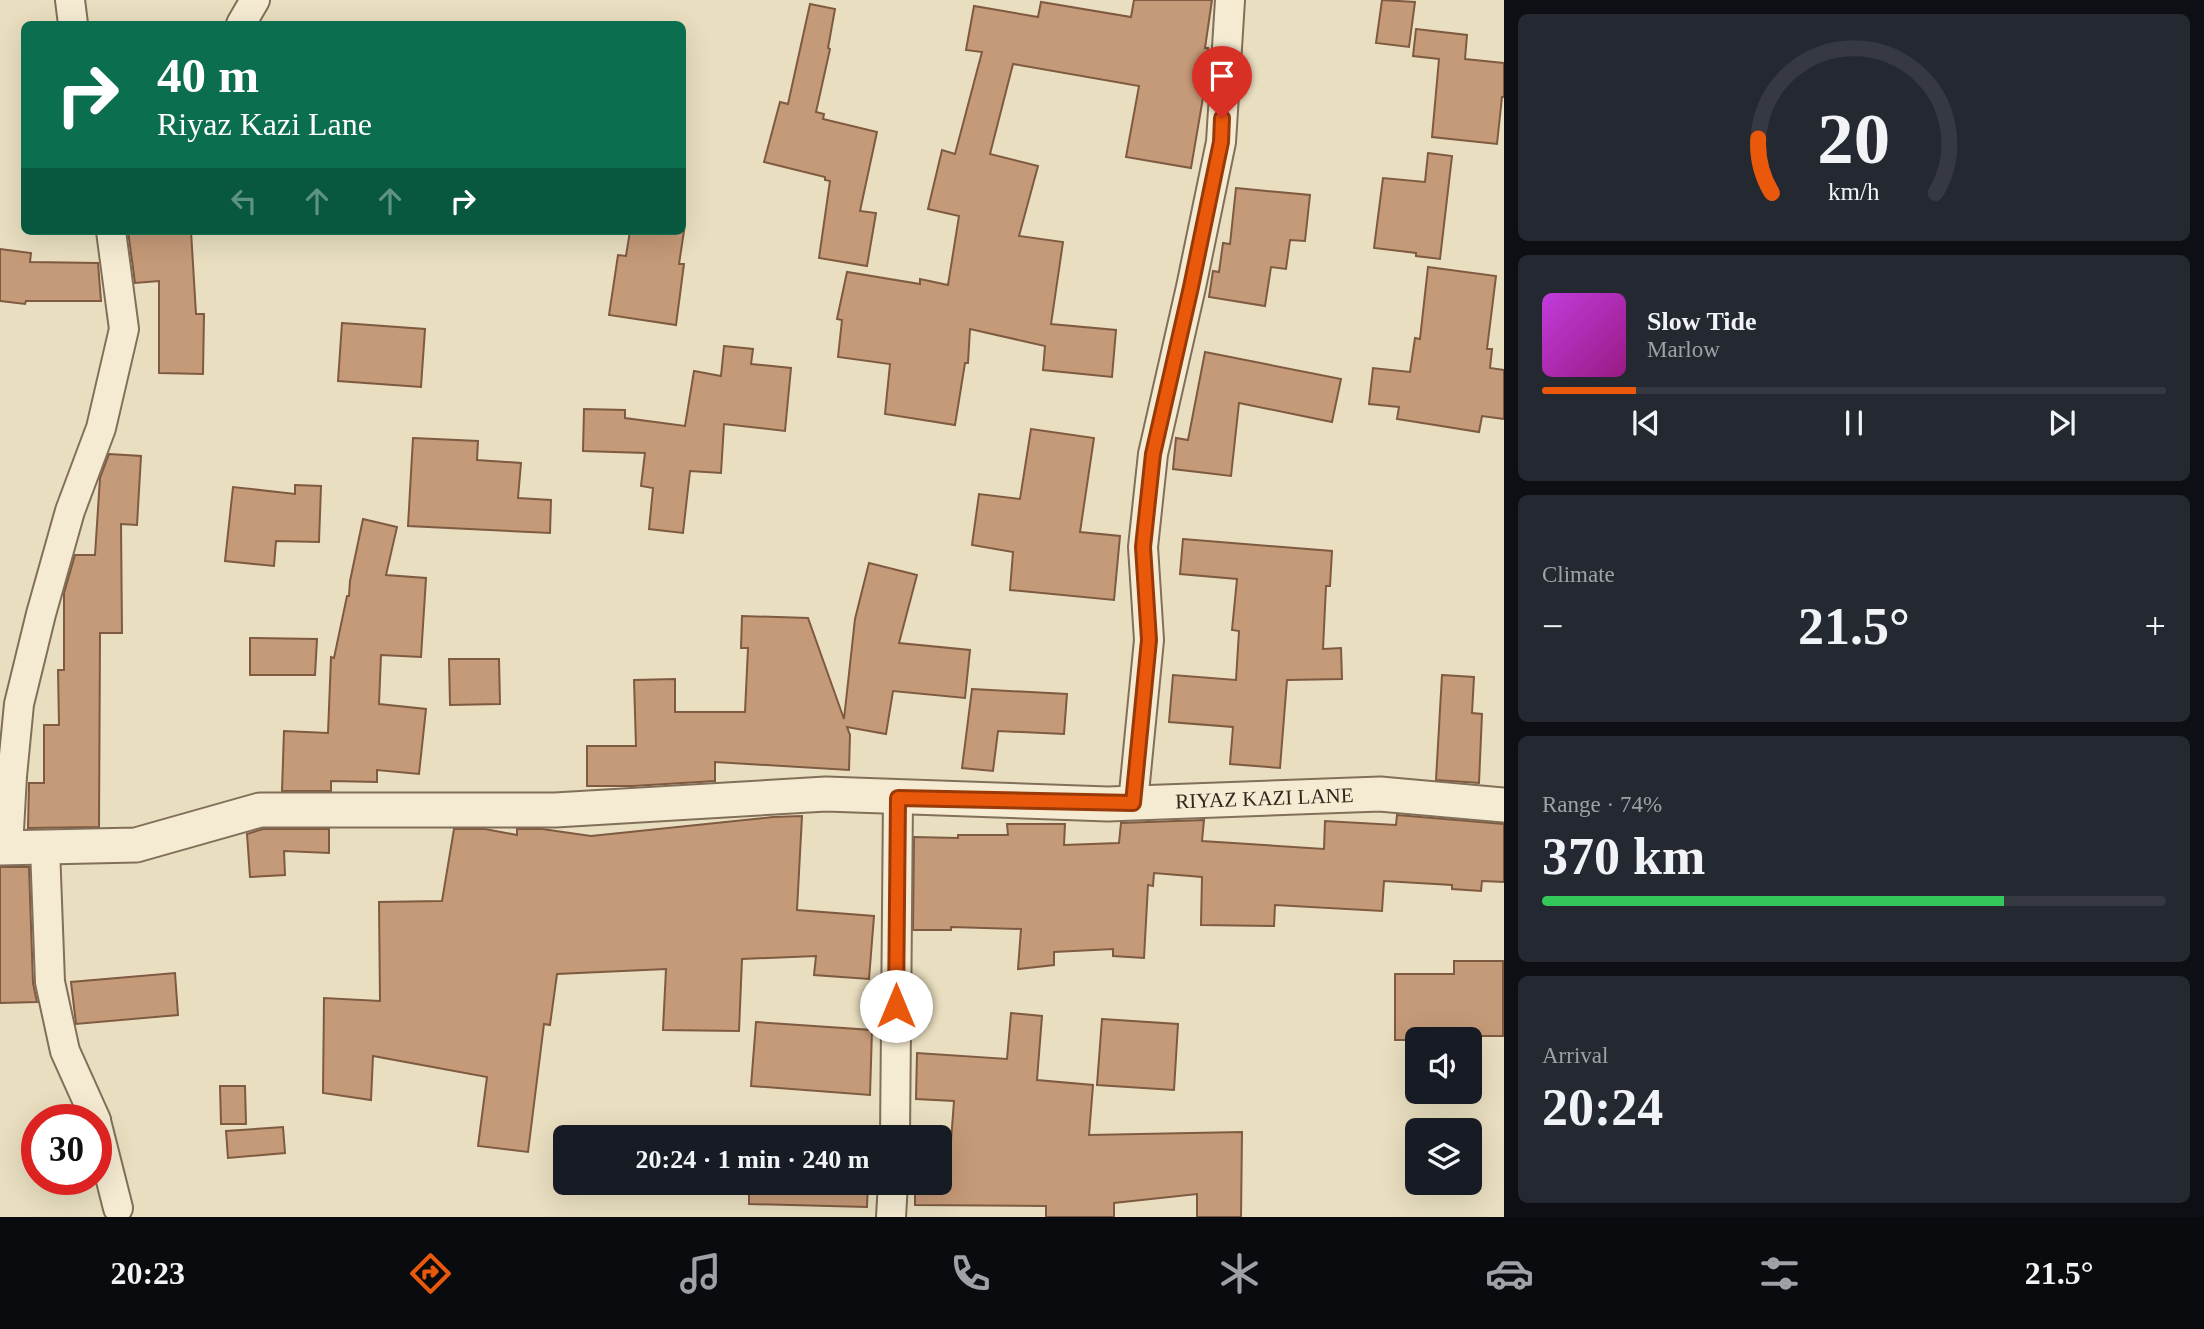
<!DOCTYPE html>
<html lang="en">
<head>
<meta charset="utf-8">
<style>
  :root { --surface:#171b24; --page:#242831; --text:#f1f3f6; --muted:#9ea1a6; --line:#363941; --accent:#ea580c }
  body { margin:0; font-family:"Times New Roman",serif; background:var(--page); color:var(--text); height:100vh; display:flex; flex-direction:column; font-size:26px; white-space:nowrap }
  * { box-sizing:border-box; margin:0 }
  p { font-size:23px; color:var(--muted) }
  .icon { flex:none; width:38px; height:38px; fill:none; stroke:currentColor; stroke-width:2; stroke-linecap:round; stroke-linejoin:round }
  .map { position:relative; flex:1; overflow:hidden }
  .side { display:flex; flex-direction:column; gap:14px; padding:14px; background:#0d0f14; width:700px }
  .side>* { flex:none }
  .hud { position:absolute; left:21px; top:21px; width:665px; height:214px; border-radius:10px; box-shadow:0 7px 28px #0002; background:#0b6e4f; color:#fff; overflow:hidden }
  .buttons { position:absolute; left:1405px; top:1027px; display:grid; gap:14px }
  .buttons a { display:grid; place-items:center; width:77px; height:77px; border-radius:10px; background:var(--surface); box-shadow:0 7px 28px #0002; font-size:35px }
  .speed { position:absolute; left:21px; top:1104px; display:flex; gap:14px; font-size:35px; font-weight:700; text-align:center }
  .speed>* { display:grid; place-content:center; width:91px; height:91px; border-radius:50%; background:var(--surface); box-shadow:0 7px 28px #0002; line-height:1 }
  .speed .limit { border:10px solid #d22; background:#fff; color:#111 }
  .pin { position:absolute; display:grid; place-items:center; width:60px; height:60px; color:#fff; margin:-72px -30px; border-radius:50% 50% 50% 0; rotate:-45deg; box-shadow:0 0 7px #0007 }
  .pin .icon { rotate:45deg }
  .me { position:absolute; width:77px; margin:-38px; rotate:0deg; stroke-linejoin:round; filter:drop-shadow(0 0 5px #0008) }
  .turn { display:flex; align-items:center; gap:24px; height:147px; padding:0 21px; font-size:32px }
  .turn .icon { width:91px; height:91px; stroke-width:2.5 }
  .turn b { display:block; font-size:49px; line-height:60px }
  .lanes { display:flex; align-items:center; height:66px; padding:0 21px; background:#0003; justify-content:center; gap:35px; direction:ltr }
  .lanes .off { opacity:.35 }
  .big { font-size:52px; font-weight:700; line-height:1.1 }
  .side .widget { flex:1; display:flex; flex-direction:column; justify-content:center; gap:10px; min-width:0; padding:0 24px; border-radius:10px; background:var(--page) }
  .side .dial { align-items:center; gap:0 }
  .dial svg { height:182px; overflow:visible; fill:none; stroke:var(--line); stroke-width:7; stroke-linecap:round; text-anchor:middle }
  .dial text { fill:var(--text); stroke:none }
  .song { display:flex; align-items:center; gap:21px }
  .cover { width:84px; height:84px; border-radius:10px; background:linear-gradient(135deg,hsl(290 70% 55%),hsl(310 70% 35%)) }
  .played { height:7px; border-radius:4px; background:linear-gradient(90deg,var(--accent) 15%,var(--line) 15%) }
  .keys { display:flex; justify-content:space-around; direction:ltr }
  .heat { display:flex; justify-content:space-between; align-items:center; font-size:38px; direction:ltr }
  .charge { height:10px; border-radius:5px; background:linear-gradient(90deg,#34c759 74%,var(--line) 0) }
  .trip { position:absolute; left:553px; top:1125px; width:399px; height:70px; border-radius:10px; background:var(--surface); box-shadow:0 7px 28px #0002; font-weight:700; line-height:70px; text-align:center }
  .dock { display:flex; height:112px; justify-content:space-around; align-items:center; background:#090b0e; color:var(--muted) }
  .dock .icon { width:49px; height:49px }
  .dock .selected { color:var(--accent) }
  .dock b { font-size:32px; color:var(--text) }
  main { display:flex; flex:1; min-height:0 }
  .map>svg:first-child { display:block }
  .building { fill:#c59a78; stroke:#7e5a41; stroke-width:2 }
  .lines { fill:none; stroke-linecap:round; stroke-linejoin:round }
  .minor-casing { stroke:#816f59; stroke-width:32 }
  .tertiary-casing { stroke:#816f59; stroke-width:37 }
  .minor { stroke:#f5ebd2; stroke-width:28 }
  .tertiary { stroke:#f5ebd2; stroke-width:33 }
  .route-casing { stroke:#983908; stroke-width:18 }
  .route { stroke:#ea580c; stroke-width:12 }
  .labels { text-anchor:middle; dominant-baseline:central; stroke-width:7; stroke-linejoin:round; paint-order:stroke }
  .street-label { font-size:21px; fill:#31271c; stroke:#f1e8ce }
</style>
</head>
<body>
<main>
<div class="map">
<svg width="1504" height="1217" viewBox="0 0 1504 1217">
  <rect width="100%" height="100%" fill="#e9debf"/>
  <!-- building -->
  <g class="building">
    <polygon points="1134,0 1212,0 1205,48 1208,48 1205,86 1191,168 1126,157 1139,86 1013,64 990,154 1038,166 1019,236 1063,242 1051,324 1116,330 1112,377 1043,370 1045,346 970,329 968,363 965,363 955,425 885,414 890,364 838,357 842,320 837,319 847,272 920,284 920,279 948,285 959,216 928,209 942,150 955,154 982,52 966,50 974,6 1038,17 1041,2 1131,17"/>
    <polygon points="1382,0 1415,2 1409,47 1376,43"/>
    <polygon points="810,4 835,9 828,48 830,49 816,112 824,114 823,119 877,132 860,211 876,213 867,266 819,258 830,181 825,180 825,177 764,162 780,102 788,104"/>
    <polygon points="1416,29 1467,35 1465,59 1504,63 1504,97 1502,97 1497,144 1432,137 1439,59 1413,56"/>
    <polygon points="1428,153 1452,156 1440,259 1416,256 1416,253 1374,248 1383,178 1425,182"/>
    <polygon points="1236,188 1310,195 1305,241 1290,240 1286,269 1271,267 1265,306 1209,297 1213,271 1219,272 1223,243 1230,244"/>
    <polygon points="128,231 191,231 196,314 204,314 203,374 159,373 159,281 135,283"/>
    <polygon points="630,231 684,231 679,264 684,264 676,325 609,315 618,255 626,256"/>
    <polygon points="0,249 31,253 30,262 98,263 101,301 26,301 25,304 0,301"/>
    <polygon points="1428,267 1496,276 1487,349 1492,349 1490,368 1504,370 1504,419 1482,416 1479,432 1397,419 1399,407 1369,404 1373,368 1410,372 1415,338 1420,339"/>
    <polygon points="342,323 425,329 421,387 338,381"/>
    <polygon points="724,346 753,349 751,364 791,368 785,431 724,424 721,473 690,471 683,533 649,529 653,488 641,486 645,453 583,451 584,409 625,410 625,418 685,426 694,371 721,376"/>
    <polygon points="1205,352 1341,379 1332,422 1239,403 1231,476 1173,469 1176,438 1188,440"/>
    <polygon points="1031,429 1094,438 1080,532 1120,536 1114,600 1010,590 1013,552 972,545 979,494 1020,499"/>
    <polygon points="413,438 478,441 477,460 521,463 518,498 551,500 550,533 408,526"/>
    <polygon points="109,454 141,456 137,525 121,524 122,633 100,633 99,827 28,828 29,783 44,783 44,725 59,725 58,670 64,670 64,593 75,555 95,555 100,478"/>
    <polygon points="295,485 321,486 319,542 276,541 274,566 225,561 233,487 295,494"/>
    <polygon points="363,519 397,527 386,575 426,578 421,657 381,655 379,704 426,709 419,774 377,770 377,782 331,781 331,791 282,791 284,731 328,733 331,657 334,658 347,596 349,596 350,581"/>
    <polygon points="1183,539 1332,551 1330,586 1326,586 1323,649 1341,648 1342,679 1287,680 1280,768 1230,764 1233,727 1169,722 1173,675 1236,680 1239,631 1232,630 1237,579 1180,574"/>
    <polygon points="869,563 917,575 899,643 970,650 965,698 893,691 886,734 847,727 850,735 849,770 715,762 715,781 633,786 587,786 587,746 636,746 634,680 675,679 675,712 745,712 748,648 741,648 742,616 808,618 844,719 855,619"/>
    <polygon points="250,638 317,639 315,675 250,675"/>
    <polygon points="449,659 499,659 500,704 450,705"/>
    <polygon points="1442,675 1474,677 1472,713 1482,714 1479,783 1436,780"/>
    <polygon points="972,689 1067,694 1064,734 998,731 993,771 962,768"/>
    <polygon points="1397,815 1504,824 1504,882 1482,881 1481,891 1452,889 1452,885 1384,881 1382,911 1275,905 1274,926 1201,925 1202,877 1154,873 1153,886 1148,885 1144,958 1113,956 1113,949 1054,952 1054,965 1018,969 1021,929 951,927 951,930 913,930 914,837 958,838 958,835 1008,835 1007,824 1065,824 1064,845 1119,843 1121,823 1204,820 1202,841 1324,849 1325,821 1396,825"/>
    <polygon points="802,816 797,910 874,916 869,979 814,975 816,956 742,959 739,1031 663,1030 666,969 557,974 550,1025 544,1024 528,1152 478,1146 487,1077 373,1056 371,1100 323,1093 324,998 380,1001 379,902 442,901 454,829 485,829 517,835 517,829 542,829 591,836 773,817"/>
    <polygon points="263,829 329,829 329,853 284,851 285,875 250,877 247,834"/>
    <polygon points="0,867 29,867 33,983 37,1002 0,1003"/>
    <polygon points="1454,961 1503,961 1503,1036 1444,1036 1444,1040 1395,1040 1395,974 1454,974"/>
    <polygon points="175,973 178,1015 76,1024 71,982"/>
    <polygon points="1011,1013 1042,1016 1037,1080 1093,1085 1089,1135 1242,1132 1241,1217 1197,1217 1197,1194 1114,1203 1114,1217 1046,1217 1046,1206 915,1205 915,1183 940,1183 940,1141 951,1141 954,1101 916,1099 917,1053 1007,1059"/>
    <polygon points="1102,1019 1178,1024 1174,1090 1097,1085"/>
    <polygon points="756,1022 872,1030 870,1095 751,1086"/>
    <polygon points="220,1086 245,1086 246,1124 221,1124"/>
    <polygon points="283,1127 285,1153 228,1158 226,1131"/>
    <polygon points="749,1183 868,1183 867,1207 749,1204"/>
  </g>
  <g class="lines">
    <defs>
      <g id="minor">
        <polyline points="70,0 73,24"/>
        <polyline points="241,24 255,0"/>
        <polyline points="1133,803 1149,640 1143,547 1153,454 1191,287 1221,142 1230,0"/>
        <polyline points="8,848 12,776 19,704 41,614 70,511 101,428 124,329 111,231"/>
        <polyline points="45,848 50,982 65,1051 96,1120"/>
        <polyline points="96,1121 118,1208"/>
        <polyline points="895,1138 898,798"/>
        <polyline points="891,1217 893,1183"/>
      </g>
      <g id="tertiary">
        <path id="s1" d="M0,848L136,845L260,810H555L826,794L1108,804L1380,794L1504,805"/>
      </g>
    </defs>
    <!-- minor casing -->
    <use href="#minor" class="minor-casing"/>
    <!-- tertiary casing -->
    <use href="#tertiary" class="tertiary-casing"/>
    <!-- minor -->
    <use href="#minor" class="minor"/>
    <!-- tertiary -->
    <use href="#tertiary" class="tertiary"/>
  </g>
  <g class="lines">
    <defs>
      <polyline id="route" points="896,1006 898,798 1133,803 1149,640 1143,547 1153,454 1191,287 1221,142 1222,118"/>
    </defs>
    <!-- route casing -->
    <use href="#route" class="route-casing"/>
    <!-- route -->
    <use href="#route" class="route"/>
  </g>
  <g class="labels">
    <!-- street labels -->
    <g class="street-label">
      <text stroke="none"><textPath href="#s1" startOffset="1270">RIYAZ KAZI LANE</textPath></text>
    </g>
  </g>
</svg>
<div class="buttons">
<a><svg class="icon" aria-label="sound" viewBox="0 0 24 24"><path d="M4 9h4l5-4v14l-5-4H4zM17 9q2 3 0 6"/></svg></a>
<a><svg class="icon" aria-label="layers" viewBox="0 0 24 24"><path d="M12 4l9 5-9 5-9-5zM3 14l9 5 9-5"/></svg></a>
</div>
<div class="speed"><div class="limit">30</div></div>
<div class="pin" style="left:1222px;top:118px;background:#d93025"><svg class="icon" aria-label="arrive" viewBox="0 0 24 24"><path d="M6 21V4h12l-3 4 3 4H6"/></svg></div>
<svg class="me" style="left:896px;top:1006px" viewBox="-20 -20 40 40"><circle r="19" fill="#fff"/><path d="M0-13L10 11 0 6-10 11z" fill="#ea580c"/></svg>
<div class="trip">20:24 · 1 min · 240 m</div>
<div class="hud">
<div class="turn"><svg class="icon" aria-label="right" viewBox="0 0 24 24"><path d="M7 20v-9h11M14 6l5 5-5 5"/></svg><div><b>40 m</b>Riyaz Kazi Lane</div></div>
<div class="lanes"><svg class="icon off" aria-label="left" viewBox="0 0 24 24"><path d="M17 20v-9H6M10 6l-5 5 5 5"/></svg><svg class="icon off" aria-label="ahead" viewBox="0 0 24 24"><path d="M12 20V5M6 11l6-6 6 6"/></svg><svg class="icon off" aria-label="ahead" viewBox="0 0 24 24"><path d="M12 20V5M6 11l6-6 6 6"/></svg><svg class="icon" aria-label="right" viewBox="0 0 24 24"><path d="M7 20v-9h11M14 6l5 5-5 5"/></svg></div>
</div>
</div>
<section class="side">
<div class="widget dial"><svg viewBox="0 0 100 80">
<path d="M14 69A42 42 0 1 1 86 69"/>
<path d="M14 69A42 42 0 0 1 8 45" stroke="#ea580c"/>
<text x="50" y="56" font-size="32" font-weight="700">20</text>
<text x="50" y="72" font-size="11">km/h</text>
</svg></div>
<div class="widget">
<div class="song"><i class="cover"></i><div><b>Slow Tide</b><p>Marlow</p></div></div>
<div class="played"></div>
<div class="keys"><svg class="icon" aria-label="previous" viewBox="0 0 24 24"><path d="M18 5L8 12l10 7zM5 5v14"/></svg><svg class="icon" aria-label="pause" viewBox="0 0 24 24"><path d="M8 5v14M16 5v14"/></svg><svg class="icon" aria-label="next" viewBox="0 0 24 24"><path d="M6 5l10 7-10 7zM19 5v14"/></svg></div>
</div>
<div class="widget"><p>Climate</p>
<div class="heat"><a>−</a><b class="big">21.5°</b><a>+</a></div>
</div>
<div class="widget"><p>Range · 74%</p><b class="big">370 km</b><div class="charge"></div></div>
<div class="widget"><p>Arrival</p><b class="big">20:24</b></div>
</section>
</main>
<nav class="dock">
<b>20:23</b>
<svg class="icon selected" aria-label="directions" viewBox="0 0 24 24"><path d="M12 3l9 9-9 9-9-9zM9 14v-3h6M13 9l2 2-2 2"/></svg>
<svg class="icon" aria-label="music" viewBox="0 0 24 24"><path d="M9 18V5l10-2v13"/><circle cx="6" cy="18" r="3"/><circle cx="16" cy="16" r="3"/></svg>
<svg class="icon" aria-label="phone" viewBox="0 0 24 24"><path d="M5 4h4l2 5-3 2q2 4 5 5l2-3 5 2v4C11 20 4 13 5 4z"/></svg>
<svg class="icon" aria-label="climate" viewBox="0 0 24 24"><path d="M12 3v18M4 7l16 10M4 17L20 7"/></svg>
<svg class="icon" aria-label="car" viewBox="0 0 24 24"><path d="M5 17H2v-5l4-1 3-4h7l3 4 3 1v5h-3M9 17h6M6 11h13"/><circle cx="7" cy="17" r="2"/><circle cx="17" cy="17" r="2"/></svg>
<svg class="icon" aria-label="filters" viewBox="0 0 24 24"><path d="M4 7h16M4 17h16"/><circle cx="9" cy="7" r="2"/><circle cx="15" cy="17" r="2"/></svg>
<b>21.5°</b>
</nav>
</body>
</html>
